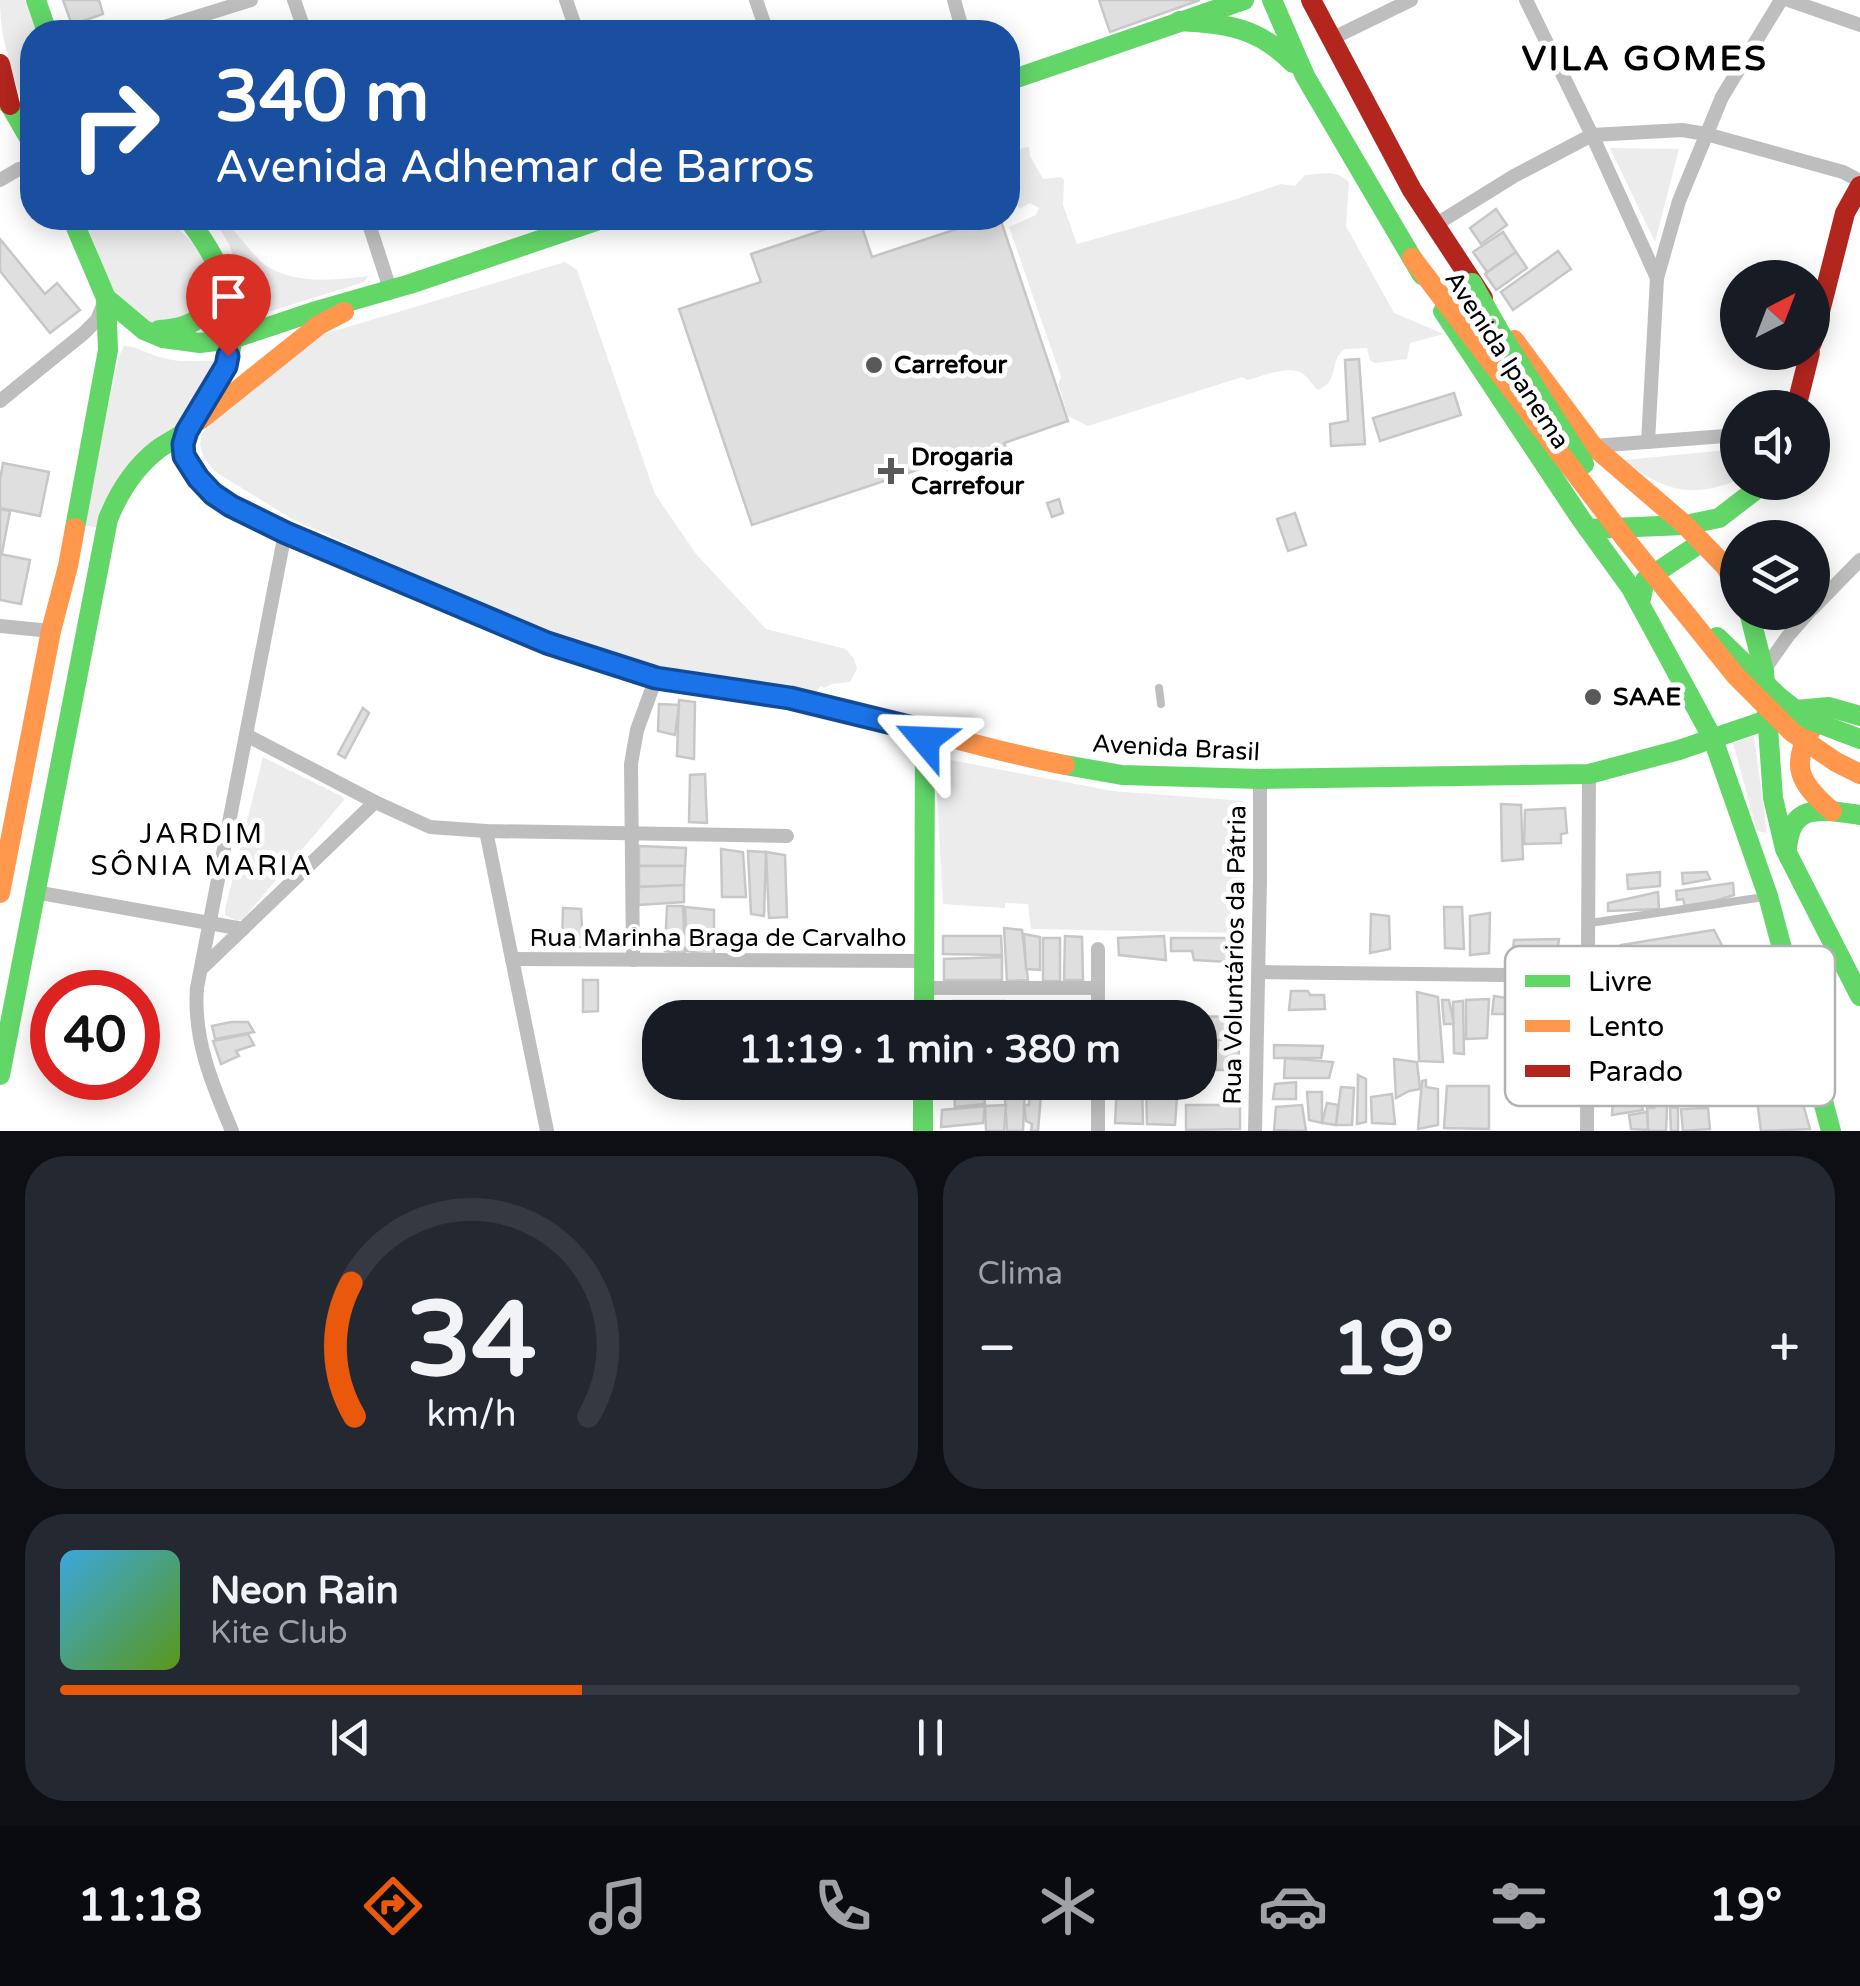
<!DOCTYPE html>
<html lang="pt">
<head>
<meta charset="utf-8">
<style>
  :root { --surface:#171b24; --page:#242831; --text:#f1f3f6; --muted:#9ea1a6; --line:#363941; --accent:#ea580c }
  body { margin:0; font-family:"Varela Round",sans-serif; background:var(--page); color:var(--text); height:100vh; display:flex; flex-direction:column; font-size:38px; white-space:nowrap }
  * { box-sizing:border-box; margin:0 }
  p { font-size:32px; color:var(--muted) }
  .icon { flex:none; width:55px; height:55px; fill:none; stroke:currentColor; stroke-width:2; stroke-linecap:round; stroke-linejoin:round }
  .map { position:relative; height:1131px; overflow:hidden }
  .drawer { display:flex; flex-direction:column; gap:25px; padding:25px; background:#0d0f14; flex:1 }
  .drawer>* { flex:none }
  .guide { position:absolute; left:20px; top:20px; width:1000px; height:210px; border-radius:40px; box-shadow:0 5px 25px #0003; background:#1a4fa0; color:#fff; overflow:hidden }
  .needle { width:65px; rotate:42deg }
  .fabs { position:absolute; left:1720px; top:260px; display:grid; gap:20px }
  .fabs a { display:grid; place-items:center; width:110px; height:110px; border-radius:50%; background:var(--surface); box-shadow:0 5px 25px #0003; font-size:50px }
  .speed { position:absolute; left:30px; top:970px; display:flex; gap:20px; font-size:50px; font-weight:700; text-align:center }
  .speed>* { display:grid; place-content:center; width:130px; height:130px; border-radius:50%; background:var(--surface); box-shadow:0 5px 25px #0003; line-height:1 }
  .speed .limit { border:15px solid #d22; background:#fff; color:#111 }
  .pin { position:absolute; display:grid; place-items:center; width:85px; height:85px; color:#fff; margin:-102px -42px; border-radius:50% 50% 50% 0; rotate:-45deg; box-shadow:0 0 10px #0007 }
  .pin .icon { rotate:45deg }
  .me { position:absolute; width:110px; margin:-55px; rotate:296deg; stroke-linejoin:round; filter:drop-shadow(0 0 8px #0008) }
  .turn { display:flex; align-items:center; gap:35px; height:210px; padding:0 30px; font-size:45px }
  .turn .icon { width:130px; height:130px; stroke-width:2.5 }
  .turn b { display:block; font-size:70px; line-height:85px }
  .big { font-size:75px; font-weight:800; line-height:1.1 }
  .drawer .widget { flex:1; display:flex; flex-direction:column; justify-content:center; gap:15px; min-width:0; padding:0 35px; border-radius:40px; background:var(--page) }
  .drawer .dial { align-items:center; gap:0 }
  .dial svg { height:260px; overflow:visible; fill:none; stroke:var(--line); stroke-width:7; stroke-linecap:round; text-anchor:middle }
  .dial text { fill:var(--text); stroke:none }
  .song { display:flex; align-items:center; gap:30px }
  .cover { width:120px; height:120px; border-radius:15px; background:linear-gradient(135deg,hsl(200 70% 55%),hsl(90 70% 35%)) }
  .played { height:10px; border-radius:5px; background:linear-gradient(90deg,var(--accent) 30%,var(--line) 30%) }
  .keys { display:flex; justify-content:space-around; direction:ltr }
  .heat { display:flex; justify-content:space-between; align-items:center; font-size:55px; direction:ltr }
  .drawer .tiles { flex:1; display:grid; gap:25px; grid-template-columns:1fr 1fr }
  .widget:last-child { grid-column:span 2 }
  .trip { position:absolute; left:642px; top:1000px; width:575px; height:100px; border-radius:40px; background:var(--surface); box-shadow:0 5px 25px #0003; font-weight:800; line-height:100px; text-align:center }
  .tabs { display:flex; height:160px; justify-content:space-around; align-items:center; background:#090b0e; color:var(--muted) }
  .tabs .icon { width:70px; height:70px }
  .tabs .selected { color:var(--accent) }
  .tabs b { font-size:45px; color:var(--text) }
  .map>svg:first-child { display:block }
  .green { fill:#ececec }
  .building { fill:#dfdfdf; stroke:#c7c7c7; stroke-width:2.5 }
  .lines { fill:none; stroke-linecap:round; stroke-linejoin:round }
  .lane { stroke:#bebebe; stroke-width:8 }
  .street { stroke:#bebebe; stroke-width:14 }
  .fast { stroke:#63d668; stroke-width:20 }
  .slow { stroke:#ff974d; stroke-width:20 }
  .jam { stroke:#b3261e; stroke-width:20 }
  .fast-bridge { stroke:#63d668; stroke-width:20 }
  .slow-bridge { stroke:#ff974d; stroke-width:20 }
  .route-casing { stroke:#114b97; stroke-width:25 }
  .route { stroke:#1a73e8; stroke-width:18 }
  .poi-dot { fill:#595959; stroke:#fff; stroke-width:4 }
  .labels { text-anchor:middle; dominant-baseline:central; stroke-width:10; stroke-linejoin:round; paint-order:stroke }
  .street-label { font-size:25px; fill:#000; stroke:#fff }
  .poi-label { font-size:25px; font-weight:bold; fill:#000; stroke:#fff; text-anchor:start }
  .neighbourhood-label { font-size:28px; letter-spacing:2.5px; fill:#000; stroke:#fff }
  .district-label { font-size:35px; font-weight:bold; letter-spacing:2.5px; fill:#000; stroke:#fff }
  .key { fill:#fff; stroke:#b2b2b2; stroke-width:2.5 }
  .key-label { font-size:28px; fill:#000 }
</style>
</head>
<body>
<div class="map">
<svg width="1860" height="1131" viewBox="0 0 1860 1131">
  <rect width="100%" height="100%" fill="#fff"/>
  <!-- green -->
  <g class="green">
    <path d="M0,0H25L37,32H32V127C16,85 0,46 0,0Z"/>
    <path d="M1029,147L1030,156L1043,179L1061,177L1064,180L1063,205L1077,244L1230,201L1281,184L1295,186L1305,175C1322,174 1336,169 1349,182L1346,226L1394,313L1444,334L1410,343L1407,359L1374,363L1370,360L1367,348L1345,349C1328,360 1341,380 1318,390C1312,385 1307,375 1300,372C1286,366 1262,376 1248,380L1242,377L1088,426L1068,416L1058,384L1061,377L1009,227L1036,215L1039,208L1030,203L1019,209C1011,188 1019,179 1013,158L1022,148Z"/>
    <polygon points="1610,148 1679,149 1655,242"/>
    <path d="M84,218H168C201,253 215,257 204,309L162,326L137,318L111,286Z"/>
    <path d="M213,218C215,218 218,217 221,218C228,221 253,256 265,265C295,285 334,280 368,276L364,282L255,316H252L229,244Z"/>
    <polygon points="565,262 577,270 655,494 696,554 766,629 846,649 854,659 857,669 850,682 832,684 824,688 821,686 815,694 663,668 543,631 292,519 214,471 204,458 200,445 202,434 213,421 324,334"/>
    <path d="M124,346C138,346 148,355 163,358C180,363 197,360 214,361L207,380L193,405L175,426L140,454L101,528L82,525L119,356Z"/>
    <path d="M1737,449V480C1692,499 1661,491 1625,460Z"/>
    <polygon points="1754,735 1767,833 1757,831 1733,743"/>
    <polygon points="263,757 343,797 344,800 243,919 237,921 225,915 225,909"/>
    <polygon points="935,757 1112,791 1244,801 1242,933 1031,929 1028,904 1005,903 1005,908 943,904"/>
  </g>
  <!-- building -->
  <g class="building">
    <polygon points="63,0 99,0 103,14 72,25"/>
    <polygon points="1099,0 1200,0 1110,32"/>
    <polygon points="1496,209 1507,225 1481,244 1470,228"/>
    <polygon points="859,218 872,257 990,218 1000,218 1068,421 1004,443 1007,450 947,470 944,461 752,525 679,309 761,282 751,254"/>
    <polygon points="1503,232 1516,252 1487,272 1473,252"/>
    <polygon points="0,239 45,294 57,283 80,310 50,333 0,271"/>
    <polygon points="1558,251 1571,269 1513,310 1501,292"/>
    <polygon points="1516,252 1527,268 1496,290 1485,274"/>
    <polygon points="1359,359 1365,444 1331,446 1330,424 1348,421 1345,360"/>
    <polygon points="1454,393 1461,415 1380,441 1373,418"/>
    <polygon points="3,463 49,472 40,516 0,508 0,480"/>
    <polygon points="1059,499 1063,513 1052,517 1047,503"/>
    <polygon points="0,509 10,511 2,553 0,553"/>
    <polygon points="1295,513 1306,545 1288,551 1277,519"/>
    <polygon points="0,554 30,560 21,604 0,600"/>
    <polygon points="1812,559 1827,566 1812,585"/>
    <polygon points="679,700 695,702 694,759 677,756"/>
    <polygon points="659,704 679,705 675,735 658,731"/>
    <polygon points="363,708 369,713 345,758 338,754"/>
    <polygon points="705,774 707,823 689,822 690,775"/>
    <polygon points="1501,804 1521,805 1523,859 1502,861"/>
    <polygon points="1565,808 1567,833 1561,834 1561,843 1524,844 1525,810"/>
    <polygon points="639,846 686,848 685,866 639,866"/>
    <polygon points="721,849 743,852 746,897 722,897"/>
    <polygon points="748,851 766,852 764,916 751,914"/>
    <polygon points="766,852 785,855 787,917 769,918"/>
    <polygon points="639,866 685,866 684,885 639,887"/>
    <polygon points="1660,872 1660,886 1628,889 1627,875"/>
    <polygon points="1707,872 1710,879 1683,884 1682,873"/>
    <polygon points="1733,883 1734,895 1714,901 1685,906 1683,899 1677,900 1676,891"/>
    <polygon points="684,885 684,902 638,905 639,887"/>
    <polygon points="1658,892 1659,909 1608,911 1608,903"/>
    <polygon points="667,906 683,906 685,953 665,951"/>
    <polygon points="685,907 714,910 714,956 687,951"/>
    <polygon points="1444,907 1462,907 1464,949 1445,948"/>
    <polygon points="563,908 581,909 583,947 562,946"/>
    <polygon points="1490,913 1489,953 1470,955 1470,916"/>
    <polygon points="1371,914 1389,916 1390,949 1370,953"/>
    <polygon points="1004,928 1022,930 1028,980 1007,981"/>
    <polygon points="1714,930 1725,951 1726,972 1631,988 1621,945"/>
    <polygon points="1024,934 1040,937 1040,970 1026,969"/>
    <polygon points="943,936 1001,936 1002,955 943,954"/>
    <polygon points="1065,936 1082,937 1083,980 1064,980"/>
    <polygon points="1164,936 1166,960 1119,955 1118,938"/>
    <rect x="1043" y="938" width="17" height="43"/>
    <polygon points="1171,938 1229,938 1229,962 1194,960 1192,951 1171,951"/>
    <polygon points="1559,939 1557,952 1512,958 1514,940"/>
    <polygon points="1002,957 1002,980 944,980 944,959"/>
    <polygon points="583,980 598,980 598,1011 583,1012"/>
    <polygon points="1291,991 1308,991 1310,995 1324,995 1325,1009 1289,1010"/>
    <polygon points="1417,992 1438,997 1443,1062 1419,1061"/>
    <polygon points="1494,996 1513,999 1513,1014 1492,1014"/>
    <polygon points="1489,999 1487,1038 1466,1039 1466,1000"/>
    <polygon points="1442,1000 1449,1000 1454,1024 1444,1024"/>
    <polygon points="953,1001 1005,1001 1006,1018 952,1018"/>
    <polygon points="1463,1001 1464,1054 1454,1053 1453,1002"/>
    <polygon points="1047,1009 1061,1010 1060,1018 1047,1018"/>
    <polygon points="1184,1016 1238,1017 1238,1039 1218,1040 1218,1048 1239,1049 1238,1070 1200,1070 1200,1018 1184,1018"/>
    <polygon points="231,1022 248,1022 254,1032 215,1039 212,1026"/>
    <polygon points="1771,1024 1779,1050 1790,1057 1810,1129 1761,1131 1756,1093 1730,1097 1713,1032"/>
    <polygon points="248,1034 254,1045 236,1051 239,1056 221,1064 213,1041"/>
    <polygon points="1274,1045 1323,1046 1321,1058 1274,1058"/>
    <polygon points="1285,1058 1333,1062 1329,1078 1284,1078"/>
    <polygon points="1394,1059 1417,1062 1420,1089 1409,1091 1396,1098"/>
    <polygon points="1358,1075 1366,1079 1366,1122 1357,1124"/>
    <polygon points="1426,1080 1426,1087 1438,1089 1438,1125 1418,1129 1422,1081"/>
    <polygon points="1146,1082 1178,1082 1175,1125 1147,1124"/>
    <polygon points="1296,1082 1296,1099 1273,1099 1275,1084"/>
    <polygon points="1004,1083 1025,1086 1023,1131 1007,1131"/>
    <polygon points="1142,1084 1143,1124 1115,1123 1117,1085"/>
    <polygon points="1030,1085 1038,1085 1037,1095 1041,1095 1038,1131 1031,1131 1032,1124 1026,1121 1024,1105 1029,1105"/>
    <polygon points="1447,1086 1489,1086 1489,1129 1444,1128"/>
    <polygon points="983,1087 985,1104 955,1107 954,1090"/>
    <polygon points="1341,1087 1354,1088 1352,1125 1336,1125"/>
    <polygon points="1307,1092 1322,1092 1322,1123 1309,1120"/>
    <polygon points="1639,1093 1643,1110 1612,1115 1613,1096"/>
    <polygon points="1392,1094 1395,1124 1372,1123 1371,1097"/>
    <polygon points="1327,1103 1338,1105 1336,1125 1322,1123"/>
    <polygon points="1006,1105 1004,1131 986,1131 985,1106"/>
    <polygon points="1186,1105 1240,1105 1240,1129 1186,1130"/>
    <polygon points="1302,1105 1306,1131 1274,1130 1276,1107"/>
    <polygon points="1656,1105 1667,1105 1666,1131 1648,1131 1647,1108 1654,1108"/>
    <polygon points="985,1106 983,1123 941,1127 942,1110"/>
    <polygon points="1670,1107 1678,1108 1678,1131 1671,1131"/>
    <polygon points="1708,1108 1710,1129 1683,1131 1681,1109"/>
    <polygon points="1647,1112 1648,1130 1631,1129 1629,1115"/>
  </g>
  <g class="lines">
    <!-- lane -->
    <g class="lane">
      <polyline points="1008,154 1008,147"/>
      <polyline points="1159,688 1161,704"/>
      <polyline points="1590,923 1764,897"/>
    </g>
    <!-- street -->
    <g class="street">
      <polyline points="294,0 305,32"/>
      <polyline points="566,0 577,32"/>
      <polyline points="756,0 767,32"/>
      <polyline points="954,0 963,32"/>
      <polyline points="1526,0 1592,135 1657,278"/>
      <polyline points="1788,0 1860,25"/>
      <polyline points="148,32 251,0"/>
      <polyline points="1331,39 1411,0"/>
      <polyline points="0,180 19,169 32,166"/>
      <polyline points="367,218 390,289"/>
      <polyline points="1435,225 1514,176 1592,135 1682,130 1706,134 1843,172 1860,181"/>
      <polyline points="0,401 84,333 97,320 104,303"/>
      <polyline points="1648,442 1657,278 1679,201 1722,97 1781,0"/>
      <polyline points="1594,446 1738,435"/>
      <polyline points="1812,609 1860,560"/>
      <polyline points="0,626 51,631"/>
      <polyline points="1764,670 1788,636 1809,612"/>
      <polyline points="246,735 375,802 430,827 486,831 787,836"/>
      <polyline points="486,831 547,1131"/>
      <polyline points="35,892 243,929"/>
      <polyline points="1098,949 1098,1018"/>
      <polyline points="512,959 924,961"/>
      <polyline points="633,960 631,764 637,730 656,678"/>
      <polyline points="201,969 375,802"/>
      <polyline points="1259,972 1588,976"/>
      <polyline points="924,988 1097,988"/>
      <polyline points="1098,1082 1098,1131"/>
      <path d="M232,1131C212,1084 193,1039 197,988L285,533"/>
      <polyline points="1255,1131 1260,879 1260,779"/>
      <polyline points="1587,1131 1589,774"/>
    </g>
    <!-- fast -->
    <g class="fast">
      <polyline points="36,0 47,32"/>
      <polyline points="1272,0 1305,76 1422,275"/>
      <path d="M1179,21C1227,24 1258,27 1293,63"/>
      <polyline points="1008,81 1244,0"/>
      <polyline points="0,96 10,105 32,143"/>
      <polyline points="72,218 106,298 108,350 75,528"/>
      <polyline points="106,298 144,330 163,338 200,343 232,339 316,311 410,284 605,218"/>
      <polyline points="1443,311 1581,519 1631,588 1713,739 1768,896 1831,1131"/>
      <path d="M159,330C202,328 216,309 218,267"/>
      <polyline points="187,431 183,443 188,465 213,494 231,506 285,533 547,643 656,678 749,691"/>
      <polyline points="1588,529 1685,525 1719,518 1766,482"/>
      <polyline points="1640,603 1645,580 1702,542"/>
      <polyline points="1749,612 1764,671 1773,798 1785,849 1860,996"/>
      <polyline points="1065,765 1122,775 1260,779 1589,774 1679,750 1796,710 1829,707 1860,716"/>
      <path d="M1787,850C1790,801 1822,810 1860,815"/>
      <polyline points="924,1018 925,731"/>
      <path d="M0,1075L108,519C119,492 134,468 157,450C167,442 180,438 189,428C196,420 199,410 205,401C210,393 217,385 222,375C249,320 222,262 187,218"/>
      <polyline points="923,1082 923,1131"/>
    </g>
    <!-- slow -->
    <g class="slow">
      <polyline points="1514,340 1593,446 1685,525 1725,566 1738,588"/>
      <polyline points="200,420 319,325 344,312"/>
      <path d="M749,691C857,706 959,745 1065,765"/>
      <path d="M1812,728C1789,766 1800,784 1832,811"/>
      <polyline points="0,893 51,631 68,566 75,528"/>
    </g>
    <!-- jam -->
    <g class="jam">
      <polyline points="1311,0 1412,190 1483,298"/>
      <polyline points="0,64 10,105"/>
      <polyline points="1812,343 1845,213 1860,186"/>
      <polyline points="1796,408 1810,352"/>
    </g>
    <!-- fast-bridge -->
    <g class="fast-bridge">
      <polyline points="1472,283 1502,336 1584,464"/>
      <polyline points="1717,637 1778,696 1807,719 1860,739"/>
    </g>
    <!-- slow-bridge -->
    <polyline class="slow-bridge" points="1412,258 1626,540 1736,676 1792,732 1836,762 1860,774"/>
  </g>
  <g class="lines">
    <defs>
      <polyline id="route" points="228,356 226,366 187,431 183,444 184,456 198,478 213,494 231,506 286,533 547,643 656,678 790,698 925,731 925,740"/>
    </defs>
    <!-- route casing -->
    <use href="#route" class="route-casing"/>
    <!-- route -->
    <use href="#route" class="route"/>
  </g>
  <!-- markers -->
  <g class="poi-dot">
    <circle cx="874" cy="365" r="10"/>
    <path d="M886 456h10v10h10v10h-10v10h-10v-10h-10v-10h10z"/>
    <circle cx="1593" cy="697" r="10"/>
  </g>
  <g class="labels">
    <!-- street labels -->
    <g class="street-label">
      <text transform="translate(1507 360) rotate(57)">Avenida Ipanema</text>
      <text transform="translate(1176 748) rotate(3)">Avenida Brasil</text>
      <text x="718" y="938">Rua Marinha Braga de Carvalho</text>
      <text transform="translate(1235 955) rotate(-89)">Rua Voluntários da Pátria</text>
    </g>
    <!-- poi labels -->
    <g class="poi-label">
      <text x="894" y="365">Carrefour</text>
      <text x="911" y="457">Drogaria<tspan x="911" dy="29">Carrefour</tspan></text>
      <text x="1613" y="697">SAAE</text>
    </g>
    <!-- neighbourhood labels -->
    <g class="neighbourhood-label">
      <text x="202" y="834">JARDIM<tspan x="202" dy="32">SÔNIA MARIA</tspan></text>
    </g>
    <!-- district labels -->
    <g class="district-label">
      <text x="1645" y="59">VILA GOMES</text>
    </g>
  </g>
  <!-- legend -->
  <rect x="1505" y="946" width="330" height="160" rx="15" class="key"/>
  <rect x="1525" y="975" width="45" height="12" fill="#63d668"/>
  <rect x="1525" y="1020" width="45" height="12" fill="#ff974d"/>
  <rect x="1525" y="1065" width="45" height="12" fill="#b3261e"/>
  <g class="key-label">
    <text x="1588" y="991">Livre</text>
    <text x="1588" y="1036">Lento</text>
    <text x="1588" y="1081">Parado</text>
  </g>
</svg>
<div class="fabs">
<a><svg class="needle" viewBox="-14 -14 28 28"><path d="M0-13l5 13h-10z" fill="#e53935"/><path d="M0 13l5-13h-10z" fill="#9ea1a6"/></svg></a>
<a><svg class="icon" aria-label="sound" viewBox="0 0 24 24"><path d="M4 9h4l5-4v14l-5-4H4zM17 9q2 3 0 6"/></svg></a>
<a><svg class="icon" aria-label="layers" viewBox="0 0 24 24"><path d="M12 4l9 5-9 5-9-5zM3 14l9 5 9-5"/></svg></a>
</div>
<div class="speed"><div class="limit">40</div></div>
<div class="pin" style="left:228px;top:356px;background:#d93025"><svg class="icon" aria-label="arrive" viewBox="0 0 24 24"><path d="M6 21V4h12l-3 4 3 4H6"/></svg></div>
<svg class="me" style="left:925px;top:740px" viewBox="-20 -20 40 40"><path d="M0-17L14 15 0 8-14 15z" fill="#1a73e8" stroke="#fff" stroke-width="4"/></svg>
<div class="trip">11:19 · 1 min · 380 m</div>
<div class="guide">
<div class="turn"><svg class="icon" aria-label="right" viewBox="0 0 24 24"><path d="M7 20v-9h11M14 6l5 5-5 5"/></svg><div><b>340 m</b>Avenida Adhemar de Barros</div></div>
</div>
</div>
<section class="drawer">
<div class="tiles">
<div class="widget dial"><svg viewBox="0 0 100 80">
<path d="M14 69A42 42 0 1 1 86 69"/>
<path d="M14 69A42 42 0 0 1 13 28" stroke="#ea580c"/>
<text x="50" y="56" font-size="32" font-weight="700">34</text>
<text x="50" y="72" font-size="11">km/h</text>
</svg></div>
<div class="widget"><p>Clima</p>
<div class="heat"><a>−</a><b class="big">19°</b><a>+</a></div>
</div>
<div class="widget">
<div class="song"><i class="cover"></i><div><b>Neon Rain</b><p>Kite Club</p></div></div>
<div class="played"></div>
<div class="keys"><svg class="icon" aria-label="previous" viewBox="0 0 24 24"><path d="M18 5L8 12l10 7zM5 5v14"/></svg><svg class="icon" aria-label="pause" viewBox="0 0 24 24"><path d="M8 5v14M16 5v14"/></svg><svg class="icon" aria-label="next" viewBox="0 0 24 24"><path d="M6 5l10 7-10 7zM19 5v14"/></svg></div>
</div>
</div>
</section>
<nav class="tabs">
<b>11:18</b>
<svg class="icon selected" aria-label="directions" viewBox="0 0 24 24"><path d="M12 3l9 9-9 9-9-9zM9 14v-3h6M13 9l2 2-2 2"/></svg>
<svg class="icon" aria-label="music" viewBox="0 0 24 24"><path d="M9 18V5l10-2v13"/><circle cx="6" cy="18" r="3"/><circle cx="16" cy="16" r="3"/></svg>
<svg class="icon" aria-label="phone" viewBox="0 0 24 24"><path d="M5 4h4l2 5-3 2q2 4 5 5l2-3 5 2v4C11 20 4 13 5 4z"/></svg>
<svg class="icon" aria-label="climate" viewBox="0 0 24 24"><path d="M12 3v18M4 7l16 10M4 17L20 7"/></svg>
<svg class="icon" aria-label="car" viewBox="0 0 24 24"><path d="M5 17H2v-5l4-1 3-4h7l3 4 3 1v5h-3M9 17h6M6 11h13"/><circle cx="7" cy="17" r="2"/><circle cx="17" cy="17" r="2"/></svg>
<svg class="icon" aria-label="filters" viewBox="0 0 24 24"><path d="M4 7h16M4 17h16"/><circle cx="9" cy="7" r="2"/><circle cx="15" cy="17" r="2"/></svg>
<b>19°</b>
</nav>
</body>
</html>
